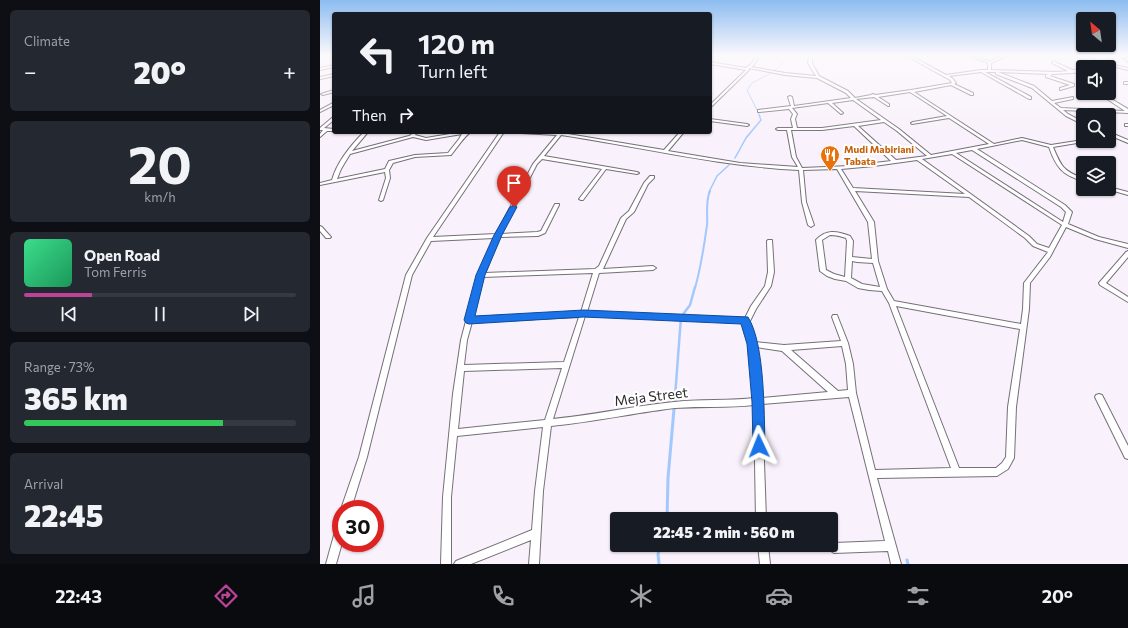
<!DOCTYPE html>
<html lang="en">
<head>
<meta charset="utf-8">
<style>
  :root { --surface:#171b24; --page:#242831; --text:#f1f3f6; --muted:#9ea1a6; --line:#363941; --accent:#bb4398 }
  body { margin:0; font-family:Commissioner,sans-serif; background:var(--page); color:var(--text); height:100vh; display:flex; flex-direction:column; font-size:15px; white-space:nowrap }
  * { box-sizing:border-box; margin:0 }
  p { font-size:13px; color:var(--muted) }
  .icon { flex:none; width:22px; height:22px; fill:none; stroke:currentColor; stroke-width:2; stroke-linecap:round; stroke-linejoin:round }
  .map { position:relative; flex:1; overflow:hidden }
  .panel { display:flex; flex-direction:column; gap:10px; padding:10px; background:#0d0f14; width:320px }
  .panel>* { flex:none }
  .hud { position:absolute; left:12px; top:12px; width:380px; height:122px; border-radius:4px; box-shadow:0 1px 3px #0004; background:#171b24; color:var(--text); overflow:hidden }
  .needle { width:26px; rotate:331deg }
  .controls { position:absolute; left:756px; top:12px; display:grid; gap:8px }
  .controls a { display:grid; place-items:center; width:40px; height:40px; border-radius:4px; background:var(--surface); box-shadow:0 1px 3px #0004; font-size:20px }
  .speed { position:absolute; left:12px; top:500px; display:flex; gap:8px; font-size:20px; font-weight:700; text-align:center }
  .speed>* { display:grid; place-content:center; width:52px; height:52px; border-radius:50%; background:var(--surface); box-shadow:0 1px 3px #0004; line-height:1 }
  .speed .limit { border:6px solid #d22; background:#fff; color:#111 }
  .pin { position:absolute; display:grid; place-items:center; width:34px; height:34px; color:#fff; margin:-41px -17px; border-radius:50% 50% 50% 0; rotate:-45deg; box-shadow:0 0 4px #0007 }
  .pin .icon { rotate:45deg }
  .me { position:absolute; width:44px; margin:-22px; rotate:358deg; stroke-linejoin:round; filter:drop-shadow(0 0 3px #0008) }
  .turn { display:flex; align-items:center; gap:14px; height:84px; padding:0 20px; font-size:18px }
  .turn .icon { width:52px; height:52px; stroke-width:2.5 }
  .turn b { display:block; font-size:28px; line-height:34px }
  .then { display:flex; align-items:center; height:38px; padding:0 20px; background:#0003; gap:8px; font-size:15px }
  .big { font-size:30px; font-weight:800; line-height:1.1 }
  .panel .widget { flex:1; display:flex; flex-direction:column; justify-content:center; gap:6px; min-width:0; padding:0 14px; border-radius:6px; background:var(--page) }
  .panel .dial { align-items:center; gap:0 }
  .dial b { font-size:52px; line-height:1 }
  .song { display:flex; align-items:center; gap:12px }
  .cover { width:48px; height:48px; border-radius:6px; background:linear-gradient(135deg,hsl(150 70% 55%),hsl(150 70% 35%)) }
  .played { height:4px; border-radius:2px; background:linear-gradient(90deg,var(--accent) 25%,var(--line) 25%) }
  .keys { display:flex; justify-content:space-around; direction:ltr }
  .heat { display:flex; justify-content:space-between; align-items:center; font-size:22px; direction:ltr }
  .charge { height:6px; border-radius:3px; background:linear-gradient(90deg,#34c759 73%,var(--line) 0) }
  .trip { position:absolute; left:290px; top:512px; width:228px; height:40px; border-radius:4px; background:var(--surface); box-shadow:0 1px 3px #0004; font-weight:800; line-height:40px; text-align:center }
  .menu { display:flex; height:64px; justify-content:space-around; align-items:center; background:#090b0e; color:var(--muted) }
  .menu .icon { width:28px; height:28px }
  .menu .active { color:var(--accent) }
  .menu b { font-size:18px; color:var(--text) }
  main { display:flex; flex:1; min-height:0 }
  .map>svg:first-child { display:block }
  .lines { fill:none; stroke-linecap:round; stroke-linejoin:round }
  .stream-far4 { stroke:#a3c8fd; stroke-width:1 }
  .stream-far3 { stroke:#a3c8fd; stroke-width:1.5 }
  .stream-far2 { stroke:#a3c8fd; stroke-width:2 }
  .stream-far1 { stroke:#a3c8fd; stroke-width:2.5 }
  .stream { stroke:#a3c8fd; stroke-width:3 }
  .street-casing { stroke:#766f78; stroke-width:2 }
  .street { fill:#fff; fill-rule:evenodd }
  .route { fill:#1a73e8; stroke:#114b97 }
  .labels { text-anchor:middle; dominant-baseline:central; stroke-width:4; stroke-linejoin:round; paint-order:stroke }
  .far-food-label { font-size:10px; font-weight:bold; fill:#c56008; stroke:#fff; text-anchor:start }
  .near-street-label { font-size:14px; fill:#2f2c30; stroke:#fff }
</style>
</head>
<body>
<main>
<section class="panel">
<div class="widget"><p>Climate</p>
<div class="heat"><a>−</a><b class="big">20°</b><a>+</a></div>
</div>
<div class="widget dial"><b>20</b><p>km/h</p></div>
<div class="widget">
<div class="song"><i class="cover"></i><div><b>Open Road</b><p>Tom Ferris</p></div></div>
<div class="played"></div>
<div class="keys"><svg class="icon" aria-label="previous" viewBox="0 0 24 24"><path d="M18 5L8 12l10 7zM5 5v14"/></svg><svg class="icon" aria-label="pause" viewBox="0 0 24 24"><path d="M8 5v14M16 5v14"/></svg><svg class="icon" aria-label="next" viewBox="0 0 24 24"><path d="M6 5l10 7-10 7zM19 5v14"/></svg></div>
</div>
<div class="widget"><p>Range · 73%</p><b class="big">365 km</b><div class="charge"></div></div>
<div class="widget"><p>Arrival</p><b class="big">22:45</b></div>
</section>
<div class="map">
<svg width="808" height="564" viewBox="0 0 808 564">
  <rect width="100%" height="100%" fill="#f9f1fb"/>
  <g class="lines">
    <!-- stream-far4 -->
    <polyline class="stream-far4" points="440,116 427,90 432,83 453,72 468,58 468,56"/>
    <!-- stream-far3 -->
    <g class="stream-far3">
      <polyline points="415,158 426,138 441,120 439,115"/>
      <polyline points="389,192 397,176 409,165"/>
    </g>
    <!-- stream-far2 -->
    <path class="stream-far2" d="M375,288C381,267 384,247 387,225C388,214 385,202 390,191"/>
    <!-- stream-far1 -->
    <polyline class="stream-far1" points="354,410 361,317 370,305 375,287"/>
    <!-- stream -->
    <g class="stream">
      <polyline points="347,519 348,478 354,409"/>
      <polyline points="587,560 588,564"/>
      <polyline points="339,564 338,554 341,545"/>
    </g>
    <defs>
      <g id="street">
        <path d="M436,56H439L434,65L431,67L465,73L496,76L488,63L489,56H492V63L499,76L528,91L535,98L551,95L553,94L555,95L591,90L632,83L630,80L587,56H591L626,75L661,70H668V63L651,56H656L669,62L682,56H687L671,63V70L737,72L748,71L732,63L733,61L752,70L763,69V71L753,73L732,74L730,76L754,84V86L740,90V88L750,85L726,77V75L729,74L678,72L714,86L732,101L753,97V99L734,103L741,108L805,111L787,99V97H788L808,109V113L743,110L748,114L763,122V124H762L746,116L712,88L676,74V72H665L711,97V99H709L661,72L629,76L632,78L636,83L634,84L653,93V95H651L631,85L594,92L674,144L702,138L731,145L763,140V141H765L763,142L733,147C741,166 743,171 763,178V181C742,175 736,167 729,147L702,140L657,149L745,205L752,212L748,224L779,237L808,244V248L775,239L746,227L730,257L710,283L709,309L696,407L694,458L688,469L677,476L557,478L581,564H571L568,551L514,553L511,551L509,548L511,544L514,543L565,541L529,397L442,404L446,519H436L434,405C408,408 381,406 355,408C314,413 273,422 231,426L223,491L219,564H209L211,540L151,564H134L136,561L212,530L215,491L223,427L137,436L131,497V564H121L123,497L133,394L141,340L158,275L174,238L111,241L92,275L47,457L31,509H21L39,457L86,275L107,238L180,132H184L113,237L176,234L213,164L237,135L201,133L199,132H243L242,133L344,150L360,132H364L348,151L420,163L478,167L472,157L467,130H458L456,129L458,128H473L471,119L473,114L469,109L439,112H438V110L471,106L468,97L470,96L472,97L474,106L531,98L526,93L497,78L465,75L429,68V70L390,108V105L426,70L390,64V62L426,68L432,63ZM590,92L627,116L593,122L591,123L592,124L629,118L669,144L611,155L579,129L536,99L554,97L568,106H569V104L558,97ZM533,100L561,120L502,128H477L475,119L477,114L472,108L508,103L521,114L523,113L522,112L512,103ZM564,122L577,131L607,156L576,160L538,126ZM534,126L571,161L530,166L482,168L476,157L471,130H502ZM241,135C321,147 398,166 479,170L482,202L488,225L491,227L494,225L486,202L483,170L517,169L548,222L552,259L532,257L533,241L530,236C517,231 506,229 496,240L500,271L507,276L515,279L526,281L538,288L549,290L562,291L569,303L631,468L555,470L536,393L533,364L528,343L517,315H513L512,317L521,341L464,345L435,342L433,333L429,323L436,309L451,286L454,272L452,240H448L447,241L448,272L445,286L431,306L425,318L267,312L279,273L333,270L336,268L333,266L283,269L306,219L314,212L328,184L334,178V176H330L324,183L309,211L301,218L279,266L275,269L165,273L180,237L218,236L225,233L239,205V204H235L221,231L217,232L181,234L217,164L222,159L282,169L259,199L261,200H263L286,169L317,174L319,173L317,172L224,156ZM652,150L741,207L746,212L743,222L636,153ZM632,154L742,225L729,248L717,244L709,236L602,159ZM597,160L645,194L533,188L521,169L554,166ZM535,191L649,197L705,238L713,246L728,252L704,283L703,309L701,324L574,301L567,289L558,261L554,222ZM510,235C516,235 520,236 526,238L527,241L525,277L514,274L506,270L502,240ZM532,261L537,262L553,263L560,287L542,284L531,278ZM273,273L261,312L153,317L163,277ZM576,306L700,329L688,407L686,457L682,463L676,468H639ZM265,316L422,322C432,346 432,373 434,398C407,401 381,399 354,402C314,406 274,415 233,419ZM259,317L244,362L144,365L147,340L152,322ZM522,346L526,364L528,390L518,391L471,350ZM436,347L462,351L508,392L441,398ZM242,368L225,420L138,429L144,371Z"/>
        <polygon points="760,56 787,63 790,59 787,56 790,56 793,59 790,64 808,68 808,70 754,56"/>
        <polygon points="802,56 805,56 808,59 808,62"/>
        <polygon points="14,65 14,67 0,70 0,68"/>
        <polygon points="14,74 14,76 0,79 0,77"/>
        <rect x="804" y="82" width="4" height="2"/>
        <polygon points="14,90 14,92 3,95 1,94"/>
        <polygon points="13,103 14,103 14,105 0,112 0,110"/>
        <polygon points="13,117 14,117 14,120 4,128 14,129 14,131 7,131 0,137 0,134 3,130 0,130 0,128"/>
        <polygon points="390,119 427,124 429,125 427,126 390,121"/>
        <rect x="805" y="124" width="3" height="2"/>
        <path d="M44,132H48L32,151L89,136L91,135L93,132H97L95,135L106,138L142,132H151C145,135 136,149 131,155L95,157L73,163L69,170L70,178L63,200L61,201L59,200L66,178L65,172L0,185V183L12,180C17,162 31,145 44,132ZM142,134L139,139L128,153L95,155L69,161L65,169L17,179L21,169L30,154L93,137L106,140Z"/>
        <polygon points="789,132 808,140 808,143 789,135"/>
        <polygon points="789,187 808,192 808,195 787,189 789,189"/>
        <polygon points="0,226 2,227 10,236 11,237 10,238 6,238 0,231"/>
        <polygon points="808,251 808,257 786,283 808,297 808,302 780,285 779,283 806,252"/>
        <polygon points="779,394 782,395 808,446 808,459 805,458 775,397 776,395"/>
        <polygon points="21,523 22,543 16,564 6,564 16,528 18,525"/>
        <polygon points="438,545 448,545 450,564 440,564"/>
      </g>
    </defs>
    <!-- street casing -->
    <use href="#street" class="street-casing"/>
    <!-- street -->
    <use href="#street" class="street"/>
  </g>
  <!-- sky -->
  <linearGradient id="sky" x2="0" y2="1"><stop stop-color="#8cbcf0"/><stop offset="0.41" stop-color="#fcf9fd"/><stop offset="1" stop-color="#fcf9fd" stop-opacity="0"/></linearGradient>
  <rect width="808" height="135" fill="url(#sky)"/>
  <!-- route -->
  <path class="route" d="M194,205L197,207L182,235L165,275L155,316L264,310L428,317C445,344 444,413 445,446L444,450L439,452L435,450L433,446L432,402L427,344L421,324L264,317L149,324L146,323L144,320L156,275L174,235L190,207Z"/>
  <!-- icons -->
  <defs>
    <symbol id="restaurant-pin" viewBox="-11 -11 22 30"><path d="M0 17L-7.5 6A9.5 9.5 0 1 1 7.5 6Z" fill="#e8710a" stroke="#fff"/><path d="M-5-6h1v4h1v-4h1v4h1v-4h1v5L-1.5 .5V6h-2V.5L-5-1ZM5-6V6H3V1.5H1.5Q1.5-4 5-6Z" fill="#fff"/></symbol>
  </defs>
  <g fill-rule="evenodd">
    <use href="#restaurant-pin" x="499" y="144" width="22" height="30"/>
  </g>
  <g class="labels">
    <!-- far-food labels -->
    <g class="far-food-label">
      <text x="524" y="149">Mudi Mabiriani<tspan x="524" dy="12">Tabata</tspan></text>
    </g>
    <!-- near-street labels -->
    <g class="near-street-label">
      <text transform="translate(331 396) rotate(-7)">Meja Street</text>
    </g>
  </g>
</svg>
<div class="controls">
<a><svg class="needle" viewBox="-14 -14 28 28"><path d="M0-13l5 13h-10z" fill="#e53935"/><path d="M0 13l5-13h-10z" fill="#9ea1a6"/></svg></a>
<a><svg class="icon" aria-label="sound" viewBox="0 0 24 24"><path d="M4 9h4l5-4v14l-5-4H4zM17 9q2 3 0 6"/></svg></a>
<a><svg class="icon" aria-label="search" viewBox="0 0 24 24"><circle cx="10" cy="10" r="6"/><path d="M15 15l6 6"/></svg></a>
<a><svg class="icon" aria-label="layers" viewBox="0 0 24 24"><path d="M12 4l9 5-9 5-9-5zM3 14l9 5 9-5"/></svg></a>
</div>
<div class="speed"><div class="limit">30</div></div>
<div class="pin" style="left:194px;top:207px;background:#d93025"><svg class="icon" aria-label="arrive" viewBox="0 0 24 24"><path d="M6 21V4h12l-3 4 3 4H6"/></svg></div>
<svg class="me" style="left:439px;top:446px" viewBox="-20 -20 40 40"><path d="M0-17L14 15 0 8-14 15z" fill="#1a73e8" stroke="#fff" stroke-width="4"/></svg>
<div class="trip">22:45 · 2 min · 560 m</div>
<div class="hud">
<div class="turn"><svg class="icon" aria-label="left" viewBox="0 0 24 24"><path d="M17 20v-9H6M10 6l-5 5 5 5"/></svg><div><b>120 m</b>Turn left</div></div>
<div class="then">Then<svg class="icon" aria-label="right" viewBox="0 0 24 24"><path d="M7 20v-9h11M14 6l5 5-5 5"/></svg></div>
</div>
</div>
</main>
<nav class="menu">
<b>22:43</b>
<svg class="icon active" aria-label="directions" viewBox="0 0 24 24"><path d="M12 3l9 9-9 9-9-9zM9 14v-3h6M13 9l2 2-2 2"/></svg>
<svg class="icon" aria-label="music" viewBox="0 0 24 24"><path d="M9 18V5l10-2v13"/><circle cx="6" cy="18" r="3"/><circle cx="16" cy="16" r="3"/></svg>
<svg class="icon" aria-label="phone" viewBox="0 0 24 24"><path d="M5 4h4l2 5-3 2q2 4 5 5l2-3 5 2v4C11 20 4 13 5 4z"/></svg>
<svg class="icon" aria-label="climate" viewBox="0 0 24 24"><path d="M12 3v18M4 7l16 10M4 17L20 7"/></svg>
<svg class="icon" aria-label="car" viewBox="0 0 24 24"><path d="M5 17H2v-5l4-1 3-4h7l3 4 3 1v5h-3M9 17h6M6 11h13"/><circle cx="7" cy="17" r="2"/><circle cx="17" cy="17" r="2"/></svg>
<svg class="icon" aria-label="filters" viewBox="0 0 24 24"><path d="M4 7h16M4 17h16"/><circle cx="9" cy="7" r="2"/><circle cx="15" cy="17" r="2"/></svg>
<b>20°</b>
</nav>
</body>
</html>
